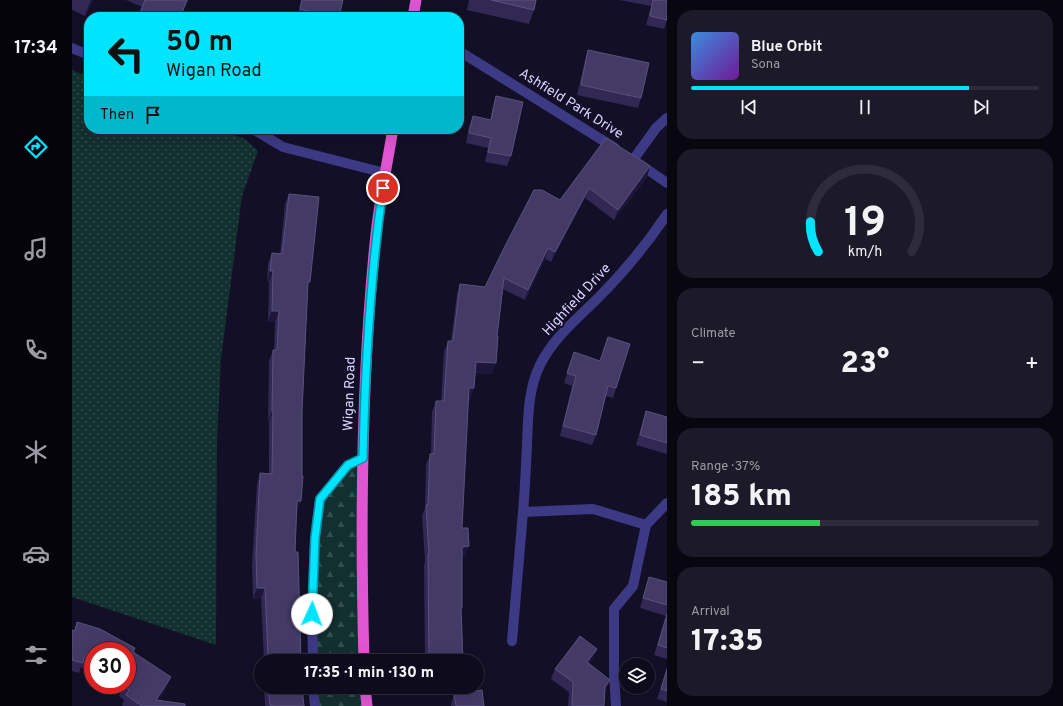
<!DOCTYPE html>
<html lang="en">
<head>
<meta charset="utf-8">
<style>
  :root { --surface:#0e0b1c; --page:#1c1929; --text:#f1f3f6; --muted:#9b9ba3; --line:#2e2b3b; --accent:#00e5ff }
  body { margin:0; font-family:Overpass,sans-serif; background:var(--page); color:var(--text); height:100vh; display:flex; flex-direction:column; font-size:15px; white-space:nowrap }
  * { box-sizing:border-box; margin:0 }
  p { font-size:13px; color:var(--muted) }
  .icon { flex:none; width:22px; height:22px; fill:none; stroke:currentColor; stroke-width:2; stroke-linecap:round; stroke-linejoin:round }
  .map { position:relative; flex:1; overflow:hidden }
  .details { display:flex; flex-direction:column; gap:10px; padding:10px; background:#08060f; width:396px }
  .details>* { flex:none }
  .guide { position:absolute; left:12px; top:12px; width:380px; height:122px; border-radius:16px; box-shadow:0 4px 16px #0002,0 0 0 1px var(--line); background:#00e5ff; color:#111; overflow:hidden }
  .tools { position:absolute; left:547px; top:658px; display:grid; gap:8px }
  .tools a { display:grid; place-items:center; width:36px; height:36px; border-radius:50%; background:var(--surface); box-shadow:0 4px 16px #0002,0 0 0 1px var(--line); font-size:20px }
  .speed { position:absolute; left:12px; top:642px; display:flex; gap:8px; font-size:20px; font-weight:700; text-align:center }
  .speed>* { display:grid; place-content:center; width:52px; height:52px; border-radius:50%; background:var(--surface); box-shadow:0 4px 16px #0002,0 0 0 1px var(--line); line-height:1 }
  .speed .limit { border:6px solid #d22; background:#fff; color:#111 }
  .pin { position:absolute; display:grid; place-items:center; width:34px; height:34px; color:#fff; margin:-17px; border:2px solid #fff; border-radius:50%; box-shadow:0 1px 4px #0007 }
  .me { position:absolute; width:44px; margin:-22px; rotate:2deg; stroke-linejoin:round; filter:drop-shadow(0 0 3px #0008) }
  .turn { display:flex; align-items:center; gap:14px; height:84px; padding:0 16px; font-size:18px }
  .turn .icon { width:52px; height:52px; stroke-width:2.5 }
  .turn b { display:block; font-size:28px; line-height:34px }
  .then { display:flex; align-items:center; height:38px; padding:0 16px; background:#0003; gap:8px; font-size:15px }
  .big { font-size:30px; font-weight:800; line-height:1.1 }
  .details .card { flex:1; display:flex; flex-direction:column; justify-content:center; gap:6px; min-width:0; padding:0 14px; border-radius:16px; background:var(--page) }
  .details .dial { align-items:center; gap:0 }
  .dial svg { height:104px; overflow:visible; fill:none; stroke:var(--line); stroke-width:7; stroke-linecap:round; text-anchor:middle }
  .dial text { fill:var(--text); stroke:none }
  .song { display:flex; align-items:center; gap:12px }
  .cover { width:48px; height:48px; border-radius:6px; background:linear-gradient(135deg,hsl(210 70% 55%),hsl(280 70% 35%)) }
  .played { height:4px; border-radius:2px; background:linear-gradient(90deg,var(--accent) 80%,var(--line) 80%) }
  .keys { display:flex; justify-content:space-around; direction:ltr }
  .heat { display:flex; justify-content:space-between; align-items:center; font-size:22px; direction:ltr }
  .charge { height:6px; border-radius:3px; background:linear-gradient(90deg,#34c759 37%,var(--line) 0) }
  .trip { position:absolute; left:182px; top:654px; width:230px; height:40px; border-radius:20px; background:var(--surface); box-shadow:0 4px 16px #0002,0 0 0 1px var(--line); font-weight:800; line-height:40px; text-align:center }
  main { display:flex; flex:1; min-height:0 }
  .menu { display:flex; flex-direction:column; width:72px; justify-content:space-around; align-items:center; background:#06040b; color:var(--muted) }
  .menu .icon { width:28px; height:28px }
  .menu .selected { color:var(--accent) }
  .menu b { font-size:18px; color:var(--text) }
  .map>svg:first-child { display:block }
  .grass { fill:url(#grass-dots) }
  .forest { fill:url(#forest-firs) }
  .lines { fill:none; stroke-linecap:round; stroke-linejoin:round }
  .minor { stroke:#3d3a85; stroke-width:10 }
  .trunk { stroke:#e055d1; stroke-width:11 }
  .wall { fill:#312854 }
  .shaded-wall { fill:#1d163a }
  .building { fill:#433a66; stroke:#5a527e }
  .route-casing { stroke:#0095a6; stroke-width:10 }
  .route { stroke:#00e5ff; stroke-width:7 }
  .labels { text-anchor:middle; dominant-baseline:central; stroke-width:4; stroke-linejoin:round; paint-order:stroke }
  .street-label { font-size:14px; fill:#d9d4ff; stroke:#130f26 }
</style>
</head>
<body>
<main>
<nav class="menu">
<b>17:34</b>
<svg class="icon selected" aria-label="directions" viewBox="0 0 24 24"><path d="M12 3l9 9-9 9-9-9zM9 14v-3h6M13 9l2 2-2 2"/></svg>
<svg class="icon" aria-label="music" viewBox="0 0 24 24"><path d="M9 18V5l10-2v13"/><circle cx="6" cy="18" r="3"/><circle cx="16" cy="16" r="3"/></svg>
<svg class="icon" aria-label="phone" viewBox="0 0 24 24"><path d="M5 4h4l2 5-3 2q2 4 5 5l2-3 5 2v4C11 20 4 13 5 4z"/></svg>
<svg class="icon" aria-label="climate" viewBox="0 0 24 24"><path d="M12 3v18M4 7l16 10M4 17L20 7"/></svg>
<svg class="icon" aria-label="car" viewBox="0 0 24 24"><path d="M5 17H2v-5l4-1 3-4h7l3 4 3 1v5h-3M9 17h6M6 11h13"/><circle cx="7" cy="17" r="2"/><circle cx="17" cy="17" r="2"/></svg>
<svg class="icon" aria-label="filters" viewBox="0 0 24 24"><path d="M4 7h16M4 17h16"/><circle cx="9" cy="7" r="2"/><circle cx="15" cy="17" r="2"/></svg>
</nav>
<div class="map">
<svg width="595" height="706" viewBox="0 0 595 706">
  <defs>
    <pattern id="grass-dots" width="8" height="8" patternUnits="userSpaceOnUse"><rect width="8" height="8" fill="#12302f"/><path d="M2 2h.1M6 6h.1" fill="none" stroke="#344d4e" stroke-width="1.8" stroke-linecap="round"/></pattern>
    <pattern id="forest-firs" width="22" height="20" patternUnits="userSpaceOnUse"><rect width="22" height="20" fill="#12302f"/><path d="M5 1l3.5 6h-7zM16 11l3.5 6h-7z" fill="#344d4e"/></pattern>
  </defs>
  <rect width="100%" height="100%" fill="#130f26"/>
  <!-- grass -->
  <polygon class="grass" points="0,70 17,77 17,129 147,129 173,139 186,151 170,196 149,359 145,443 144,645 0,597"/>
  <!-- forest -->
  <g class="forest">
    <polygon points="291,458 292,661 241,661 248,499 276,465"/>
    <polygon points="241,687 293,687 295,706 243,706"/>
  </g>
  <g class="lines">
    <!-- minor -->
    <g class="minor">
      <polyline points="0,48 17,55"/>
      <polyline points="387,51 543,148"/>
      <polyline points="181,129 211,147 313,173"/>
      <polyline points="561,160 584,128 595,118"/>
      <polyline points="566,163 595,183"/>
      <polyline points="574,525 595,503"/>
      <polyline points="440,641 451,512"/>
      <polyline points="241,661 240,614 243,538 248,499 276,465 291,458"/>
      <polyline points="241,687 243,706"/>
      <path d="M544,706L542,674V609L561,586L574,525L521,509L451,512C453,489 454,467 455,445C456,418 456,389 468,365C482,337 505,319 526,298C552,272 575,244 595,214"/>
    </g>
    <!-- trunk -->
    <g class="trunk">
      <polyline points="341,17 344,0"/>
      <path d="M292,661C288,519 289,376 304,234C308,199 315,164 321,129"/>
      <polyline points="293,687 295,706"/>
    </g>
  </g>
  <!-- wall -->
  <g class="wall">
    <polygon points="0,0 21,0 13,16 0,10"/>
    <polygon points="54,0 116,0 109,17 70,7"/>
    <polygon points="229,0 271,0 267,17 225,17"/>
    <polygon points="397,0 464,0 462,10 457,24 395,10"/>
    <polygon points="547,0 595,0 595,20 592,29 574,25 579,6"/>
    <polygon points="516,50 569,98 566,108 505,95 513,60"/>
    <polygon points="424,96 439,156 435,166 413,162 416,148 394,143 397,126 401,116 418,120 421,106"/>
    <polygon points="534,138 578,166 575,177 542,220 513,198 479,262 473,259 453,300 431,289 420,374 403,373 402,388 398,399 396,398 390,528 397,546 393,557 390,557 389,611 391,661 353,661 352,565 353,561 350,515 353,509 354,464 359,454 360,412 364,401 369,401 372,352 376,341 379,341 385,294 388,284 413,287 488,200"/>
    <polygon points="217,194 236,287 225,511 223,552 229,661 192,661 189,598 181,599 180,564 185,484 188,473 197,474 197,422 196,422 197,361 201,350 202,350 203,322 196,322 197,282 195,282 196,264 200,253 208,254 213,204"/>
    <polygon points="536,337 544,388 541,398 534,396 524,435 520,445 488,436 500,386 492,383 502,352 528,361"/>
    <polygon points="574,411 595,417 595,454 564,445 571,421"/>
    <polygon points="577,577 595,582 595,659 582,655 594,616 568,608 574,587"/>
    <polygon points="5,622 63,648 62,652 95,687 87,700 113,706 51,706 50,705 52,700 47,696 50,689 42,685 55,685 55,651 21,651 21,673 9,667 7,673 0,671 0,630 2,631"/>
    <polygon points="525,649 521,659 517,664 538,680 534,690 532,693 532,706 496,706 497,692 479,679 483,669"/>
    <polygon points="595,668 595,702 585,699"/>
    <polygon points="192,687 230,687 232,706 193,706"/>
    <polygon points="382,694 412,706 379,706 379,704"/>
  </g>
  <!-- shaded-wall -->
  <g class="shaded-wall">
    <polygon points="19,0 21,0 13,16 18,2"/>
    <polygon points="578,166 575,177 542,220 546,210"/>
    <polygon points="517,188 513,198 479,262 483,252"/>
    <polygon points="476,248 473,259 453,300 456,290"/>
    <polygon points="198,271 201,271 197,282 195,282"/>
    <polygon points="200,311 207,311 203,322 196,322"/>
    <polygon points="404,362 424,363 420,374 400,372"/>
    <polygon points="397,388 402,388 398,399 393,398"/>
    <polygon points="200,411 201,411 197,422 196,422"/>
    <polygon points="225,501 229,501 225,511 222,511"/>
    <polygon points="397,546 393,557 386,557 390,547"/>
    <polygon points="185,588 193,588 189,598 181,599"/>
    <polygon points="525,649 521,659 511,672 515,662"/>
    <polygon points="99,677 95,687 83,706 84,700"/>
    <polygon points="538,680 534,690 529,697 533,687"/>
  </g>
  <!-- building -->
  <g class="building">
    <polygon points="73,0 115,0 108,17 66,17"/>
    <polygon points="230,0 271,0 267,17 244,17 245,13 228,9"/>
    <polygon points="419,0 464,0 462,10"/>
    <polygon points="581,0 595,0 595,20 578,16"/>
    <polygon points="516,50 577,63 569,98 509,85"/>
    <polygon points="424,96 451,102 439,156 416,152 419,138 397,133 401,116 419,120"/>
    <polygon points="534,138 578,166 546,210 517,188 483,252 476,248 456,290 432,278 425,336 426,336 424,363 404,362 402,388 397,388 390,528 396,528 397,546 390,547 390,608 389,608 391,661 357,661 356,554 357,554 354,505 356,505 358,454 362,454 364,401 372,401 376,341 381,341 388,284 413,287 433,246 462,190 470,190 488,200"/>
    <polygon points="217,194 247,197 238,282 236,282 230,412 230,476 231,476 229,501 225,501 223,552 226,552 229,661 195,661 194,655 196,655 193,588 185,588 184,554 188,473 200,474 201,411 200,411 201,350 205,350 207,311 200,311 201,271 198,271 200,253 210,254"/>
    <polygon points="536,337 558,344 544,388 536,386 524,435 491,426 504,376 495,373 502,352 528,361"/>
    <polygon points="574,411 595,417 595,443 568,435"/>
    <polygon points="577,577 595,582 595,605 571,598"/>
    <polygon points="595,614 595,648 586,645"/>
    <polygon points="5,622 28,629 63,648 61,652 99,677 84,700 113,704 113,706 70,706 54,695 57,690 51,686 51,685 55,685 55,651 21,651 21,661 12,657 11,663 0,660 0,630 3,631"/>
    <polygon points="508,636 525,649 515,662 538,680 533,687 532,706 500,706 501,682 483,669"/>
    <polygon points="595,669 595,691 589,689"/>
    <polygon points="196,687 230,687 232,706 201,706 201,705 198,705"/>
    <polygon points="410,690 412,706 384,706 382,694"/>
  </g>
  <g class="lines">
    <defs>
      <path id="route" d="M240,614L243,538L248,499L276,465L291,458C293,368 298,278 311,188"/>
    </defs>
    <!-- route casing -->
    <use href="#route" class="route-casing"/>
    <!-- route -->
    <use href="#route" class="route"/>
  </g>
  <g class="labels">
    <!-- street labels -->
    <g class="street-label">
      <text transform="translate(499 104) rotate(32)">Ashfield Park Drive</text>
      <text transform="translate(505 300) rotate(-47)">Highfield Drive</text>
      <text transform="translate(278 394) rotate(-88)">Wigan Road</text>
    </g>
  </g>
</svg>
<div class="tools">
<a><svg class="icon" aria-label="layers" viewBox="0 0 24 24"><path d="M12 4l9 5-9 5-9-5zM3 14l9 5 9-5"/></svg></a>
</div>
<div class="speed"><div class="limit">30</div></div>
<div class="pin" style="left:311px;top:188px;background:#d93025"><svg class="icon" aria-label="arrive" viewBox="0 0 24 24"><path d="M6 21V4h12l-3 4 3 4H6"/></svg></div>
<svg class="me" style="left:240px;top:614px" viewBox="-20 -20 40 40"><circle r="19" fill="#fff"/><path d="M0-13L10 11 0 6-10 11z" fill="#00e5ff"/></svg>
<div class="trip">17:35 · 1 min · 130 m</div>
<div class="guide">
<div class="turn"><svg class="icon" aria-label="left" viewBox="0 0 24 24"><path d="M17 20v-9H6M10 6l-5 5 5 5"/></svg><div><b>50 m</b>Wigan Road</div></div>
<div class="then">Then<svg class="icon" aria-label="arrive" viewBox="0 0 24 24"><path d="M6 21V4h12l-3 4 3 4H6"/></svg></div>
</div>
</div>
<section class="details">
<div class="card">
<div class="song"><i class="cover"></i><div><b>Blue Orbit</b><p>Sona</p></div></div>
<div class="played"></div>
<div class="keys"><svg class="icon" aria-label="previous" viewBox="0 0 24 24"><path d="M18 5L8 12l10 7zM5 5v14"/></svg><svg class="icon" aria-label="pause" viewBox="0 0 24 24"><path d="M8 5v14M16 5v14"/></svg><svg class="icon" aria-label="next" viewBox="0 0 24 24"><path d="M6 5l10 7-10 7zM19 5v14"/></svg></div>
</div>
<div class="card dial"><svg viewBox="0 0 100 80">
<path d="M14 69A42 42 0 1 1 86 69"/>
<path d="M14 69A42 42 0 0 1 8 46" stroke="#00e5ff"/>
<text x="50" y="56" font-size="32" font-weight="700">19</text>
<text x="50" y="72" font-size="11">km/h</text>
</svg></div>
<div class="card"><p>Climate</p>
<div class="heat"><a>−</a><b class="big">23°</b><a>+</a></div>
</div>
<div class="card"><p>Range · 37%</p><b class="big">185 km</b><div class="charge"></div></div>
<div class="card"><p>Arrival</p><b class="big">17:35</b></div>
</section>
</main>
</body>
</html>
